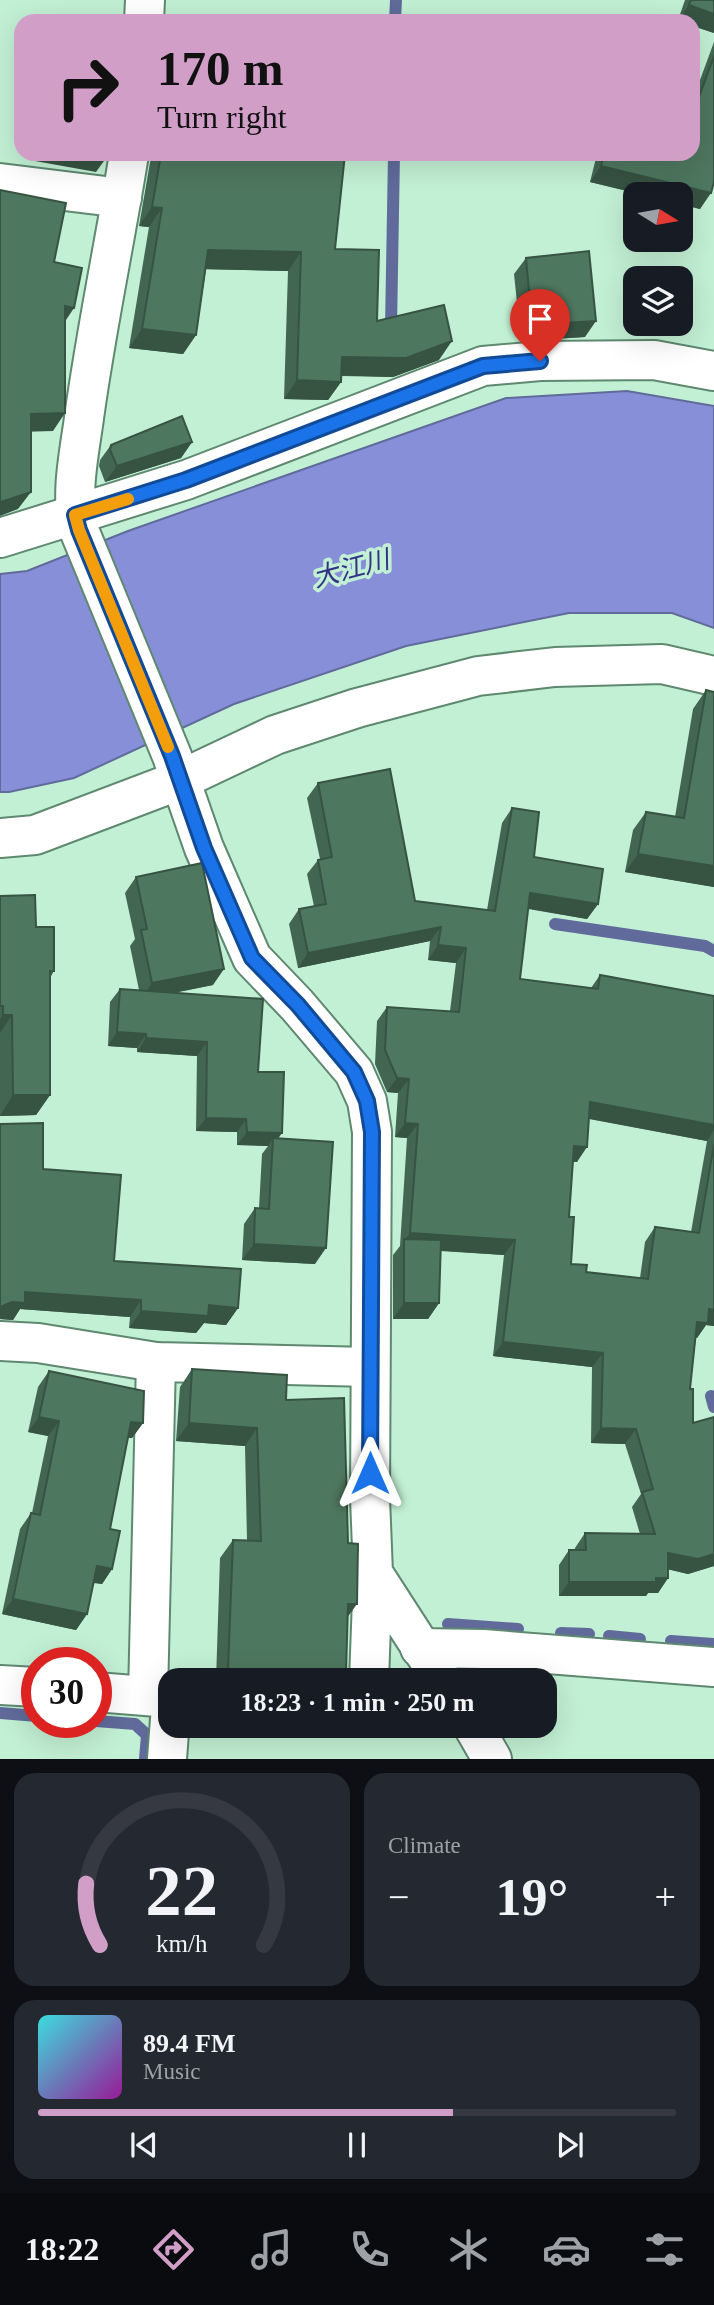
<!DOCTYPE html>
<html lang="en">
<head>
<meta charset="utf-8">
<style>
  :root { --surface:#171b24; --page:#242831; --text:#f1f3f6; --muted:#9ea1a6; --line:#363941; --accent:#d19ec8 }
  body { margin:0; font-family:"Times New Roman","Noto Sans JP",serif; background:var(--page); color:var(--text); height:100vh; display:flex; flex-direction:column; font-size:26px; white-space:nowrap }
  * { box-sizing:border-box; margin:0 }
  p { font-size:23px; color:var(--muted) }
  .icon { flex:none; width:38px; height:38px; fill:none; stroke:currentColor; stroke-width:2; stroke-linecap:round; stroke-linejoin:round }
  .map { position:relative; height:1759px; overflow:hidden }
  .side { display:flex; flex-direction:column; gap:14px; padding:14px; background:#0d0f14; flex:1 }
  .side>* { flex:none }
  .hud { position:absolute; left:14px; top:14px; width:686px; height:147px; border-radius:21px; box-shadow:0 7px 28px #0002; background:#d19ec8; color:#111; overflow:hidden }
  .needle { width:46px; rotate:101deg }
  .tools { position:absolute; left:623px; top:182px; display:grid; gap:14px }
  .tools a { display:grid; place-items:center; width:70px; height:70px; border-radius:14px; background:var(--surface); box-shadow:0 7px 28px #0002; font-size:35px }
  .speed { position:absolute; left:21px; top:1647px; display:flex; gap:14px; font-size:35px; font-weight:700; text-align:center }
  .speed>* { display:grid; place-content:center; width:91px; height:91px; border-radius:50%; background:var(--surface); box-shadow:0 7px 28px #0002; line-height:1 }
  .speed .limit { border:10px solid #d22; background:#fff; color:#111 }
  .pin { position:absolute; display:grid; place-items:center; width:60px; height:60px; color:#fff; margin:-72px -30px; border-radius:50% 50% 50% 0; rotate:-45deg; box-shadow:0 0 7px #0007 }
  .pin .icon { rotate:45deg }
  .me { position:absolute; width:77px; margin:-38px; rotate:0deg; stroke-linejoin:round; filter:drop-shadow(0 0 5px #0008) }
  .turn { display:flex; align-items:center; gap:24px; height:147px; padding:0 28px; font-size:32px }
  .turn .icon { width:91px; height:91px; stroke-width:2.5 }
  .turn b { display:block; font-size:49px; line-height:60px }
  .big { font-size:52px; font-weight:800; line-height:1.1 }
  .side .card { flex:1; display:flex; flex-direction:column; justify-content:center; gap:10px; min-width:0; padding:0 24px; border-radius:21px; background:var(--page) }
  .side .dial { align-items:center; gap:0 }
  .dial svg { height:182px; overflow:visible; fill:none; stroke:var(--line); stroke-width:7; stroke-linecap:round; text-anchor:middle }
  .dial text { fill:var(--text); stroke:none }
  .song { display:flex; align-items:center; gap:21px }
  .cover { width:84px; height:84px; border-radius:10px; background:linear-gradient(135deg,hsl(180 70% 55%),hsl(300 70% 35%)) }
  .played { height:7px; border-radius:4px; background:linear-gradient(90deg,var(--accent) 65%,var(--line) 65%) }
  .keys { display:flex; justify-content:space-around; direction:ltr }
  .heat { display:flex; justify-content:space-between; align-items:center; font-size:38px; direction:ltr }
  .side .tiles { flex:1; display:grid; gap:14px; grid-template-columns:1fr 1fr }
  .card:last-child { grid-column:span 2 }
  .trip { position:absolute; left:158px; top:1668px; width:399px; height:70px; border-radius:21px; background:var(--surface); box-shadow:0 7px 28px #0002; font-weight:800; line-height:70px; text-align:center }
  .dock { display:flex; height:112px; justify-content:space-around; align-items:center; background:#090b0e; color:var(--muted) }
  .dock .icon { width:49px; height:49px }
  .dock .current { color:var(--accent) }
  .dock b { font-size:32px; color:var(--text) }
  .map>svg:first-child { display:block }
  .water { fill:#878fd8; stroke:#606b9b; stroke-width:2 }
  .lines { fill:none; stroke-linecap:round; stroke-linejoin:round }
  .stream { stroke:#606b9b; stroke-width:12 }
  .minor-casing { stroke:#5e886f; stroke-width:42 }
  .minor { stroke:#fff; stroke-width:38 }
  .wall { fill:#436652; fill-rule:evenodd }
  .shaded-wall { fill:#375342 }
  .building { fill:#4e775f; stroke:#375342; stroke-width:2 }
  .route-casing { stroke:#114b97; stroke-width:18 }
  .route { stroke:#1a73e8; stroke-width:12 }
  .slow { stroke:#f59e0b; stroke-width:12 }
  .labels { text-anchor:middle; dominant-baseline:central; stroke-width:7; stroke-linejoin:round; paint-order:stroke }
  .water-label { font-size:26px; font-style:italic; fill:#333287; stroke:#c2f0d4 }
</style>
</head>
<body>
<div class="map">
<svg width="714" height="1759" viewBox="0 0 714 1759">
  <rect width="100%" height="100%" fill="#c2f0d4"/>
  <!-- water -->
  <polygon class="water" points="627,391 714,406 714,628 672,613 569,613 406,646 234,704 74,778 9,792 0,792 0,574 27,571 128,531 506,398"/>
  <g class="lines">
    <!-- stream -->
    <g class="stream">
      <polyline points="395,21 396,0"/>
      <polyline points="391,328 394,154"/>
      <polyline points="555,924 705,946 714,951"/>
      <polyline points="711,1396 714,1407"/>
      <polyline points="448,1624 518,1629"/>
      <polyline points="561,1633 589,1634"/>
      <polyline points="609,1636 640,1639"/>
      <polyline points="671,1641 714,1644"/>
      <polyline points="0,1713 37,1716"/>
      <polyline points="96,1721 135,1724 147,1735 145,1759"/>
    </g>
    <defs>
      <g id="minor">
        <polyline points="144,21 145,0"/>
        <path d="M129,154C115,242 96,330 84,418C79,455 70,494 79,530L172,756L204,848L252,958L297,1005L354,1072L367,1101L372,1132L370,1498L373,1573L442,1680"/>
        <polyline points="0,183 122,198"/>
        <polyline points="0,538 186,480 483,366 540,361 654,360 714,371"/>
        <polyline points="0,838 35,835 180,780 275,735 357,708 478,676 555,667 662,664 714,676"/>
        <polyline points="0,1341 38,1343 156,1362 370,1367"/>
        <polyline points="420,1648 483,1649 714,1667"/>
        <polyline points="369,1680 373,1573"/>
        <polyline points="0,1685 37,1687"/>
        <polyline points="96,1692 170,1698"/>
        <polyline points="148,1695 156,1362"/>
        <polyline points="473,1726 492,1759"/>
        <polyline points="167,1759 170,1719"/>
      </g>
    </defs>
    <!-- minor casing -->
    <use href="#minor" class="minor-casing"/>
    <!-- minor -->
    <use href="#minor" class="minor"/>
  </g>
  <!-- wall -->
  <g class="wall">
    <polygon points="685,0 714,0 714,33 693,26 693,21 678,20"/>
    <polygon points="714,42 714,182 700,209 590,182 597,154 693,154 693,99"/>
    <polygon points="153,154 345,154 335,249 377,321 439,360 393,377 341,376 341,382 328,400 284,399 288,271 206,269 196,335 183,354 129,348 149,227 139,226 151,157"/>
    <polygon points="526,258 585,337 521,341 514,274"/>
    <polygon points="192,442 181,458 105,482 99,466 100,460 111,445"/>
    <polygon points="706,690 714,887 625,872 633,830 646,812 675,817 693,709"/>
    <path d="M318,783L415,901L487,910L502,823L512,808L534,857L598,904L587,919L528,909L520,979L591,988L600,975L714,996V1326L706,1325L697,1338L696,1337L690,1389L693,1423L714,1417V1566L688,1574L668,1569V1578L658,1593H648L646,1596H559V1565L569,1550H575V1548L585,1533L640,1534L632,1507L641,1494L625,1444L591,1443L592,1367L493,1356L504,1255L440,1251L439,1303L428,1319H393V1255L400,1246L407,1138L395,1137L398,1093L387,1092L375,1064L377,1021L387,1007L450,1011L456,963L428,960L430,941L298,968L289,924L299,909L314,906L307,874L318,860L320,859L307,798ZM589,1119L707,1141L691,1232L655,1227L645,1242L640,1278L586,1272L571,1264L569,1217L573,1161L577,1162Z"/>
    <polygon points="136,877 213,985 174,993 258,1072 315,1264 242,1260 244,1224 255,1208 259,1208 262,1154 268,1146 237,1145 237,1132 196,1131 197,1056 137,1052 137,1048 108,1046 110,1002 120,989 139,990 130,946 135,939 125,893"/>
    <polygon points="0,896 36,927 54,971 50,978 50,1095 36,1115 0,1116"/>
    <polygon points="0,1124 43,1169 114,1261 238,1308 226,1325 204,1323 196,1333 129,1328 130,1317 20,1309 13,1320 0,1319"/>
    <polygon points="192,1369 286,1400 347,1618 340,1680 216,1680 220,1558 233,1540 247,1540 245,1446 176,1441 180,1387"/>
    <polygon points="49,1371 143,1423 132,1438 128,1438 110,1529 112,1569 102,1584 93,1583 87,1614 76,1630 2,1614 20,1529 31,1513 32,1513 48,1436 28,1432 38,1387"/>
  </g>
  <!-- shaded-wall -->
  <g class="shaded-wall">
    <polygon points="689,5 714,14 714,33 693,26 693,21 678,20"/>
    <polygon points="40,154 109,154 96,172 35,161"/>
    <polygon points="601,166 711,193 700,209 681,204 681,194 641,194 590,182"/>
    <polygon points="152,207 162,208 149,227 139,226"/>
    <polygon points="208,250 301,252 288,271 195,269"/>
    <polygon points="65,306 74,308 62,326"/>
    <polygon points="596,321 585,337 521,341 532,325"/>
    <polygon points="142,329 196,335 183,354 129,348"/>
    <polygon points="452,341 439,360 393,377 329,375 342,357"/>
    <polygon points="297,380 341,382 328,400 284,399"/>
    <polygon points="65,413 53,431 19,432 31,414"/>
    <polygon points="192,442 181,458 105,482 117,466"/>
    <polygon points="31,492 18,509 0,516 0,502"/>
    <polygon points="638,854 714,866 714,887 625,872"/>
    <polygon points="530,893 598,904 587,919 520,907"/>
    <polygon points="441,927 430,941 298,968 308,953"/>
    <polygon points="438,945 466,948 456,963 428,960"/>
    <polygon points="224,969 213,985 141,999 152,983"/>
    <polygon points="3,1015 12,1015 0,1033 0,1019"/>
    <polygon points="117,1032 146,1034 137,1048 108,1046"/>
    <polygon points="146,1038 207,1042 197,1056 137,1052"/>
    <polygon points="397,1078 409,1079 398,1093 387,1092"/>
    <polygon points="13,1095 50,1095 36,1115 0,1116"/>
    <polygon points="590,1102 714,1125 714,1130 707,1141 580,1117"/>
    <polygon points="206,1118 246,1119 237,1132 196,1131"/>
    <polygon points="405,1123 418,1124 407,1138 395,1137"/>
    <polygon points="247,1132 282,1133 273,1146 273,1138 268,1146 237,1145"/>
    <polygon points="574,1146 587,1147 577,1162 564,1161"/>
    <polygon points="410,1233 515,1240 504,1255 404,1248 404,1241"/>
    <polygon points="254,1244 326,1248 315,1264 242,1260"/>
    <polygon points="25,1292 141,1300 130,1317 20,1309 13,1320 0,1319 0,1307"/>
    <polygon points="404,1303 439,1303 428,1319 393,1319"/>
    <polygon points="209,1305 238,1308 226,1325 204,1323 196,1333 129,1328 141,1311"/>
    <polygon points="709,1309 714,1310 714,1326 706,1325 697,1338 687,1336 697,1322"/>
    <polygon points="503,1342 603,1353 592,1367 493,1356"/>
    <polygon points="39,1417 59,1421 48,1436 28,1432"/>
    <polygon points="131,1422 143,1423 132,1438 121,1437"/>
    <polygon points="189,1423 257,1428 245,1446 176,1441"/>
    <polygon points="601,1428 636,1429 625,1444 591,1443"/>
    <polygon points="668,1553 714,1554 714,1566 688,1574 658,1567"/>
    <polygon points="97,1566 112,1569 102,1584 86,1581"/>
    <polygon points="656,1578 668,1578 658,1593 648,1593 646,1596 559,1596 569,1582"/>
    <polygon points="13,1599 87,1614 76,1630 2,1614"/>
    <polygon points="348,1604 357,1604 344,1622"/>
    <polygon points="228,1670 346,1672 340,1680 221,1680"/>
  </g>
  <!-- building -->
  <g class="building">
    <polygon points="691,0 714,0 714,14 689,5"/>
    <polygon points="135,16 134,21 114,21"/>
    <polygon points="714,56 714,182 711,193 601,166 604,154 693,154 693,113"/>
    <polygon points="161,154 345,154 335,249 379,250 377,321 444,305 452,341 406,358 342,357 341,382 297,380 301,252 208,250 196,335 142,329 162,208 152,207"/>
    <polygon points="0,190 66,203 54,262 82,268 74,308 65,306 65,413 31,414 31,492 1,502 0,502"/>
    <polygon points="589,251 596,321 532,325 526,258"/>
    <polygon points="182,416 192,442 117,466 110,450 111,445"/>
    <polygon points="706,690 714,692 714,866 638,854 646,812 684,818"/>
    <polygon points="390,769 415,901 495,911 512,808 539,812 534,857 603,869 598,904 530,893 520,979 598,989 600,975 714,996 714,1125 590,1102 587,1147 574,1146 569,1217 574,1217 571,1264 587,1265 586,1272 648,1279 655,1227 699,1233 714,1144 714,1310 709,1309 708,1323 697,1322 690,1389 693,1389 693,1423 714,1417 714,1554 698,1559 668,1553 668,1578 656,1578 656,1582 569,1582 569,1550 586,1550 585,1533 655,1534 642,1492 653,1489 636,1429 601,1428 603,1353 503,1342 515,1240 410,1233 418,1124 405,1123 409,1079 397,1078 385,1050 387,1007 459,1012 466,948 438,945 441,927 308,953 299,909 326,904 318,860 332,857 318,783"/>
    <polygon points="202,863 224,969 152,983 141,930 147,929 136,877"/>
    <polygon points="35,895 36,927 54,927 54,971 50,971 50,1095 13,1095 12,1015 3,1015 3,1006 0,1006 0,896"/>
    <polygon points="120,989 263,999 258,1072 284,1072 282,1133 247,1132 246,1119 206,1118 207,1042 146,1038 146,1034 117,1032"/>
    <polygon points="43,1123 43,1169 121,1175 114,1261 241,1269 238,1308 209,1305 208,1316 141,1311 141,1300 25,1292 25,1303 12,1302 0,1307 0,1124"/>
    <polygon points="273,1138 333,1142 326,1248 254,1244 255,1208 269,1209"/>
    <polygon points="404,1239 441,1240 439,1303 404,1303"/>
    <polygon points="192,1369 287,1375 286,1400 344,1398 348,1543 358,1544 357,1604 348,1604 346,1672 228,1670 233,1540 261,1541 257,1428 189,1423"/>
    <polygon points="49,1371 144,1391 143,1423 131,1422 110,1529 120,1531 112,1569 97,1566 87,1614 13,1599 31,1513 40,1515 59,1421 39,1417"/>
  </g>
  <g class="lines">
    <defs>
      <polyline id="route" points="370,1473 372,1132 367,1101 354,1072 298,1005 252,958 204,848 172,756 79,530 75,515 186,480 483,366 540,361"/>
    </defs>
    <!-- route casing -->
    <use href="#route" class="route-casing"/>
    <!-- route -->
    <use href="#route" class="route"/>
    <!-- slow -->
    <polyline class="slow" points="128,499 75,515 79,530 168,747"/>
  </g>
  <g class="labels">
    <!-- water labels -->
    <g class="water-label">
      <text transform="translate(351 569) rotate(-15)">大江川</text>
    </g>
  </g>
</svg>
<div class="tools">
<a><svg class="needle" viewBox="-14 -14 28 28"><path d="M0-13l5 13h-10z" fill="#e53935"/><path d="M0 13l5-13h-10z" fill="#9ea1a6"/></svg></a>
<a><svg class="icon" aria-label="layers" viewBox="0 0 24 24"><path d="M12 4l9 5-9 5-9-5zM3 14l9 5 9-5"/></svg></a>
</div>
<div class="speed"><div class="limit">30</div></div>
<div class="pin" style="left:540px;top:361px;background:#d93025"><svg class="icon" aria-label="arrive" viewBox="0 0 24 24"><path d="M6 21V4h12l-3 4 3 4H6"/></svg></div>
<svg class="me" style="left:370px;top:1473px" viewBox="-20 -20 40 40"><path d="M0-17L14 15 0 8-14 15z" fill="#1a73e8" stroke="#fff" stroke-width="4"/></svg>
<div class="trip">18:23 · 1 min · 250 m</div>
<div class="hud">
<div class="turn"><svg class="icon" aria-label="right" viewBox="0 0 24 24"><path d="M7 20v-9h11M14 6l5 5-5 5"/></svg><div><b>170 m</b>Turn right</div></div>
</div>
</div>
<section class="side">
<div class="tiles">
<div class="card dial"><svg viewBox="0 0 100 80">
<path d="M14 69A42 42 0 1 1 86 69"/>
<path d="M14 69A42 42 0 0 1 8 42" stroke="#d19ec8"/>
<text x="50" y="56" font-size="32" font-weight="700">22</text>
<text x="50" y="72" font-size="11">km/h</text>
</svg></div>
<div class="card"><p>Climate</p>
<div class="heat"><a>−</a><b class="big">19°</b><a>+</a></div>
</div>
<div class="card">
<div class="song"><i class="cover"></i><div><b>89.4 FM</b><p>Music</p></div></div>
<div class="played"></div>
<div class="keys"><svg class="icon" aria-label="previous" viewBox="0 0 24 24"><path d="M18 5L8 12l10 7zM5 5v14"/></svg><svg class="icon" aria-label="pause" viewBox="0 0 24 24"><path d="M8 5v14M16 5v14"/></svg><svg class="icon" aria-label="next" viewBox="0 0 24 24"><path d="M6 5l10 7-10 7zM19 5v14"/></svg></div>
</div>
</div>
</section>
<nav class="dock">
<b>18:22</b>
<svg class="icon current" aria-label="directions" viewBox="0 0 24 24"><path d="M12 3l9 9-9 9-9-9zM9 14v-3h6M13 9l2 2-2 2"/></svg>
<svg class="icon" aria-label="music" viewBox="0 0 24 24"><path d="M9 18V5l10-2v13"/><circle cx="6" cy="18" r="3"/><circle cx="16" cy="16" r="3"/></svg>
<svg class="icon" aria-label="phone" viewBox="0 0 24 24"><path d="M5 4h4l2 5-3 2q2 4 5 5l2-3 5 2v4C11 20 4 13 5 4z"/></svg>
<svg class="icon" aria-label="climate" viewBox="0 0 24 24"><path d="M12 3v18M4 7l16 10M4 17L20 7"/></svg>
<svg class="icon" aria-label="car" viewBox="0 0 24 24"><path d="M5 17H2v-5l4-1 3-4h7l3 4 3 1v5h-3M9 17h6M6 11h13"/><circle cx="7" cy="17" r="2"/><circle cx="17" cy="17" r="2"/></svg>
<svg class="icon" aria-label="filters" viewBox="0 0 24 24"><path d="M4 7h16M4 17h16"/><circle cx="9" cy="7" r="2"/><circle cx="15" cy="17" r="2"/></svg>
</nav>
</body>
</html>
